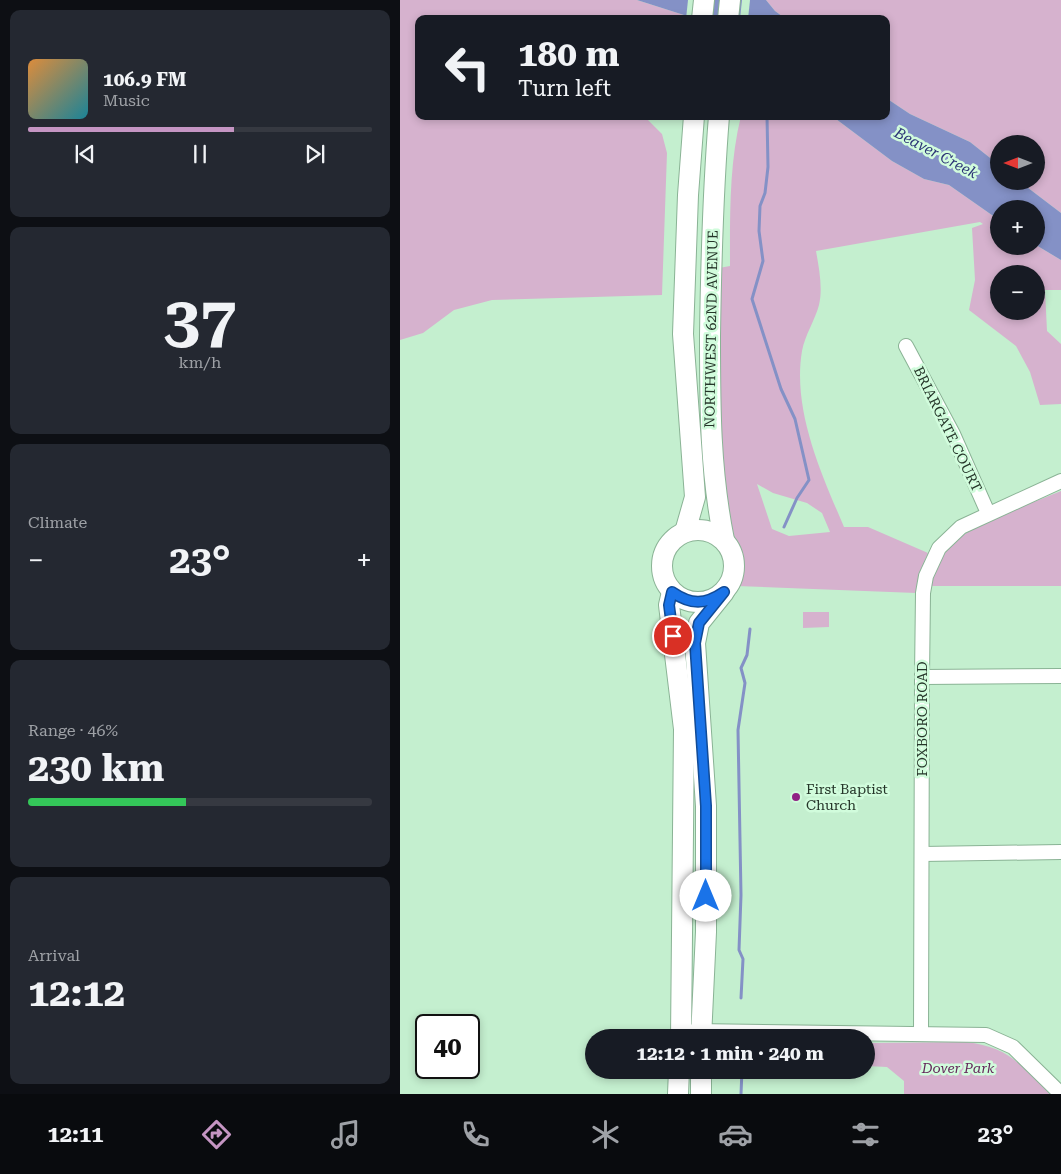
<!DOCTYPE html>
<html lang="en">
<head>
<meta charset="utf-8">
<style>
  :root { --surface:#171b24; --page:#242831; --text:#f1f3f6; --muted:#9ea1a6; --line:#363941; --accent:#c595c3 }
  body { margin:0; font-family:"Roboto Serif",serif; background:var(--page); color:var(--text); height:100vh; display:flex; flex-direction:column; font-size:19px; white-space:nowrap }
  * { box-sizing:border-box; margin:0 }
  p { font-size:16px; color:var(--muted) }
  .icon { flex:none; width:28px; height:28px; fill:none; stroke:currentColor; stroke-width:2; stroke-linecap:round; stroke-linejoin:round }
  .map { position:relative; flex:1; overflow:hidden }
  .sheet { display:flex; flex-direction:column; gap:10px; padding:10px; background:#0d0f14; width:400px }
  .sheet>* { flex:none }
  .top-card { position:absolute; left:15px; top:15px; width:475px; height:105px; border-radius:10px; box-shadow:0 2px 8px #0003; background:#171b24; color:var(--text); overflow:hidden }
  .needle { width:32px; rotate:270deg }
  .tools { position:absolute; left:590px; top:135px; display:grid; gap:10px }
  .tools a { display:grid; place-items:center; width:55px; height:55px; border-radius:50%; background:var(--surface); box-shadow:0 2px 8px #0003; font-size:25px }
  .speed { position:absolute; left:15px; top:1014px; display:flex; gap:10px; font-size:25px; font-weight:700; text-align:center }
  .speed>* { display:grid; place-content:center; width:65px; height:65px; border-radius:50%; background:var(--surface); box-shadow:0 2px 8px #0003; line-height:1 }
  .speed .limit { border:2px solid #111; border-radius:8px; background:#fff; color:#111 }
  .pin { position:absolute; display:grid; place-items:center; width:42px; height:42px; color:#fff; margin:-21px; border:2px solid #fff; border-radius:50%; box-shadow:0 1px 5px #0007 }
  .me { position:absolute; width:55px; margin:-28px; rotate:0deg; stroke-linejoin:round; filter:drop-shadow(0 0 4px #0008) }
  .turn { display:flex; align-items:center; gap:18px; height:105px; padding:0 20px; font-size:22px }
  .turn .icon { width:65px; height:65px; stroke-width:2.5 }
  .turn b { display:block; font-size:35px; line-height:42px }
  .big { font-size:38px; font-weight:700; line-height:1.1 }
  .sheet .card { flex:1; display:flex; flex-direction:column; justify-content:center; gap:8px; min-width:0; padding:0 18px; border-radius:10px; background:var(--page) }
  .sheet .dial { align-items:center; gap:0 }
  .dial b { font-size:65px; line-height:1 }
  .song { display:flex; align-items:center; gap:15px }
  .cover { width:60px; height:60px; border-radius:8px; background:linear-gradient(135deg,hsl(30 70% 55%),hsl(190 70% 35%)) }
  .played { height:5px; border-radius:2px; background:linear-gradient(90deg,var(--accent) 60%,var(--line) 60%) }
  .keys { display:flex; justify-content:space-around; direction:ltr }
  .heat { display:flex; justify-content:space-between; align-items:center; font-size:28px; direction:ltr }
  .charge { height:8px; border-radius:4px; background:linear-gradient(90deg,#34c759 46%,var(--line) 0) }
  .trip { position:absolute; left:185px; top:1029px; width:290px; height:50px; border-radius:25px; background:var(--surface); box-shadow:0 2px 8px #0003; font-weight:700; line-height:50px; text-align:center }
  .tabs { display:flex; height:80px; justify-content:space-around; align-items:center; background:#090b0e; color:var(--muted) }
  .tabs .icon { width:35px; height:35px }
  .tabs .on { color:var(--accent) }
  .tabs b { font-size:22px; color:var(--text) }
  main { display:flex; flex:1; min-height:0 }
  .map>svg:first-child { display:block }
  .green { fill:#d6b2ce; fill-rule:evenodd }
  .water { fill:#8491c6 }
  .pier { fill:#c4efcf }
  .lines { fill:none; stroke-linecap:round; stroke-linejoin:round }
  .stream { stroke:#8491c6; stroke-width:3 }
  .street-casing { stroke:#8ab395; stroke-width:16 }
  .secondary-casing { stroke:#8ab395; stroke-width:22 }
  .street { stroke:#fff; stroke-width:14 }
  .secondary { stroke:#fff; stroke-width:20 }
  .route-casing { stroke:#114b97; stroke-width:12 }
  .route { stroke:#1a73e8; stroke-width:9 }
  .poi-dot { fill:#902284; stroke:#d1fcdc; stroke-width:2 }
  .labels { text-anchor:middle; dominant-baseline:central; stroke-width:5; stroke-linejoin:round; paint-order:stroke }
  .street-label { font-size:14px; fill:#253529; stroke:#d1fcdc }
  .poi-label { font-size:14px; fill:#253529; stroke:#d1fcdc; text-anchor:start }
  .park-label { font-size:14px; font-style:italic; fill:#63265a; stroke:#d1fcdc }
  .water-label { font-size:15px; font-style:italic; fill:#2c3576; stroke:#d1fcdc }
</style>
</head>
<body>
<main>
<section class="sheet">
<div class="card">
<div class="song"><i class="cover"></i><div><b>106.9 FM</b><p>Music</p></div></div>
<div class="played"></div>
<div class="keys"><svg class="icon" aria-label="previous" viewBox="0 0 24 24"><path d="M18 5L8 12l10 7zM5 5v14"/></svg><svg class="icon" aria-label="pause" viewBox="0 0 24 24"><path d="M8 5v14M16 5v14"/></svg><svg class="icon" aria-label="next" viewBox="0 0 24 24"><path d="M6 5l10 7-10 7zM19 5v14"/></svg></div>
</div>
<div class="card dial"><b>37</b><p>km/h</p></div>
<div class="card"><p>Climate</p>
<div class="heat"><a>−</a><b class="big">23°</b><a>+</a></div>
</div>
<div class="card"><p>Range · 46%</p><b class="big">230 km</b><div class="charge"></div></div>
<div class="card"><p>Arrival</p><b class="big">12:12</b></div>
</section>
<div class="map">
<svg width="661" height="1094" viewBox="0 0 661 1094">
  <rect width="100%" height="100%" fill="#c4efcf"/>
  <!-- green -->
  <g class="green">
    <polygon points="0,0 237,0 284,15 290,19 19,19 19,116 248,116 248,120 262,134 267,153 262,295 92,300 54,310 23,333 0,340"/>
    <polygon points="366,0 661,0 661,213 619,181 636,181 636,144 599,144 599,165 570,142 510,114 486,98 486,19 386,19 375,11"/>
    <path d="M341,116H432L492,161L524,179L549,185L599,220V246L636,245L661,260V290H645L647,331L661,344V404L640,405L630,372L616,346L569,310L575,280L572,228L583,224L580,222L416,251C419,268 423,288 419,305C415,320 405,335 402,351C392,410 422,475 444,527H468L528,553L519,574L516,593L337,586L341,573L339,556L327,506L320,458L319,268L330,266C330,217 329,164 341,116ZM599,274H636V311H599ZM357,484L373,493L407,503L422,513L430,532L389,536L372,529Z"/>
    <path d="M661,491V586H531C534,573 540,557 548,547C565,527 635,502 661,491Z"/>
    <polygon points="403,612 429,612 429,627 403,628"/>
    <path d="M566,1042C609,1047 621,1065 650,1094H504V1081L487,1067L466,1066V1043Z"/>
  </g>
  <!-- water -->
  <g class="water">
    <polygon points="237,0 366,0 375,11 386,19 290,19 284,15"/>
    <polygon points="486,98 510,114 570,142 599,165 599,181 619,181 661,213 661,260 636,245 636,209 599,209 599,220 549,185 524,179 492,161 432,116 486,116"/>
  </g>
  <!-- pier -->
  <g class="pier">
    <polygon points="288,0 294,0 293,19 286,19"/>
    <polygon points="342,0 350,0 348,19 340,19"/>
  </g>
  <g class="lines">
    <!-- stream -->
    <g class="stream">
      <polyline points="367,116 368,167 365,193 360,206 359,231 363,261 352,299 381,389 395,419 409,480 397,498 384,527"/>
      <polyline points="341,998 343,959 339,950 341,895 338,730 345,683 341,668 347,655 350,629"/>
      <polyline points="341,1094 342,1070"/>
    </g>
    <defs>
      <g id="street">
        <polyline points="506,346 553,434 588,513"/>
        <polyline points="522,677 661,676"/>
        <polyline points="522,854 661,852"/>
        <polyline points="294,1031 586,1035 613,1047 661,1094"/>
        <polyline points="521,1034 522,677 523,593 526,576 539,548 561,527 661,481"/>
      </g>
      <g id="secondary">
        <polyline points="302,19 304,0"/>
        <polyline points="328,19 330,0"/>
        <path d="M319,116C313,190 311,263 310,336C310,408 310,470 324,540"/>
        <circle cx="298" cy="566" r="36"/>
        <polyline points="285,532 295,497 283,334 288,195 294,116"/>
        <polyline points="272,592 269,605 284,729 281,1038"/>
        <polyline points="301,1038 306,932 306,806 295,643 299,623 324,592"/>
        <polyline points="301,1070 301,1094"/>
        <polyline points="278,1094 279,1070"/>
      </g>
    </defs>
    <!-- street casing -->
    <use href="#street" class="street-casing"/>
    <!-- secondary casing -->
    <use href="#secondary" class="secondary-casing"/>
    <!-- street -->
    <use href="#street" class="street"/>
    <!-- secondary -->
    <use href="#secondary" class="secondary"/>
  </g>
  <g class="lines">
    <defs>
      <path id="route" d="M273,636L269,605L272,592C291,605 305,605 324,592L299,623L295,643L306,806V896"/>
    </defs>
    <!-- route casing -->
    <use href="#route" class="route-casing"/>
    <!-- route -->
    <use href="#route" class="route"/>
  </g>
  <!-- markers -->
  <circle class="poi-dot" cx="396" cy="797" r="5"/>
  <g class="labels">
    <!-- street labels -->
    <g class="street-label">
      <text transform="translate(311 329) rotate(-89)">NORTHWEST 62ND AVENUE</text>
      <text transform="translate(548 429) rotate(64)">BRIARGATE COURT</text>
      <text transform="translate(522 719) rotate(-90)">FOXBORO ROAD</text>
    </g>
    <!-- poi labels -->
    <g class="poi-label">
      <text x="406" y="789">First Baptist<tspan x="406" dy="16">Church</tspan></text>
    </g>
    <!-- park labels -->
    <g class="park-label">
      <text x="558" y="1068">Dover Park</text>
    </g>
    <!-- water labels -->
    <g class="water-label">
      <text transform="translate(536 153) rotate(28)">Beaver Creek</text>
    </g>
  </g>
</svg>
<div class="tools">
<a><svg class="needle" viewBox="-14 -14 28 28"><path d="M0-13l5 13h-10z" fill="#e53935"/><path d="M0 13l5-13h-10z" fill="#9ea1a6"/></svg></a>
<a>+</a>
<a>−</a>
</div>
<div class="speed"><div class="limit">40</div></div>
<div class="pin" style="left:273px;top:636px;background:#d93025"><svg class="icon" aria-label="arrive" viewBox="0 0 24 24"><path d="M6 21V4h12l-3 4 3 4H6"/></svg></div>
<svg class="me" style="left:306px;top:896px" viewBox="-20 -20 40 40"><circle r="19" fill="#fff"/><path d="M0-13L10 11 0 6-10 11z" fill="#1a73e8"/></svg>
<div class="trip">12:12 · 1 min · 240 m</div>
<div class="top-card">
<div class="turn"><svg class="icon" aria-label="left" viewBox="0 0 24 24"><path d="M17 20v-9H6M10 6l-5 5 5 5"/></svg><div><b>180 m</b>Turn left</div></div>
</div>
</div>
</main>
<nav class="tabs">
<b>12:11</b>
<svg class="icon on" aria-label="directions" viewBox="0 0 24 24"><path d="M12 3l9 9-9 9-9-9zM9 14v-3h6M13 9l2 2-2 2"/></svg>
<svg class="icon" aria-label="music" viewBox="0 0 24 24"><path d="M9 18V5l10-2v13"/><circle cx="6" cy="18" r="3"/><circle cx="16" cy="16" r="3"/></svg>
<svg class="icon" aria-label="phone" viewBox="0 0 24 24"><path d="M5 4h4l2 5-3 2q2 4 5 5l2-3 5 2v4C11 20 4 13 5 4z"/></svg>
<svg class="icon" aria-label="climate" viewBox="0 0 24 24"><path d="M12 3v18M4 7l16 10M4 17L20 7"/></svg>
<svg class="icon" aria-label="car" viewBox="0 0 24 24"><path d="M5 17H2v-5l4-1 3-4h7l3 4 3 1v5h-3M9 17h6M6 11h13"/><circle cx="7" cy="17" r="2"/><circle cx="17" cy="17" r="2"/></svg>
<svg class="icon" aria-label="filters" viewBox="0 0 24 24"><path d="M4 7h16M4 17h16"/><circle cx="9" cy="7" r="2"/><circle cx="15" cy="17" r="2"/></svg>
<b>23°</b>
</nav>
</body>
</html>
